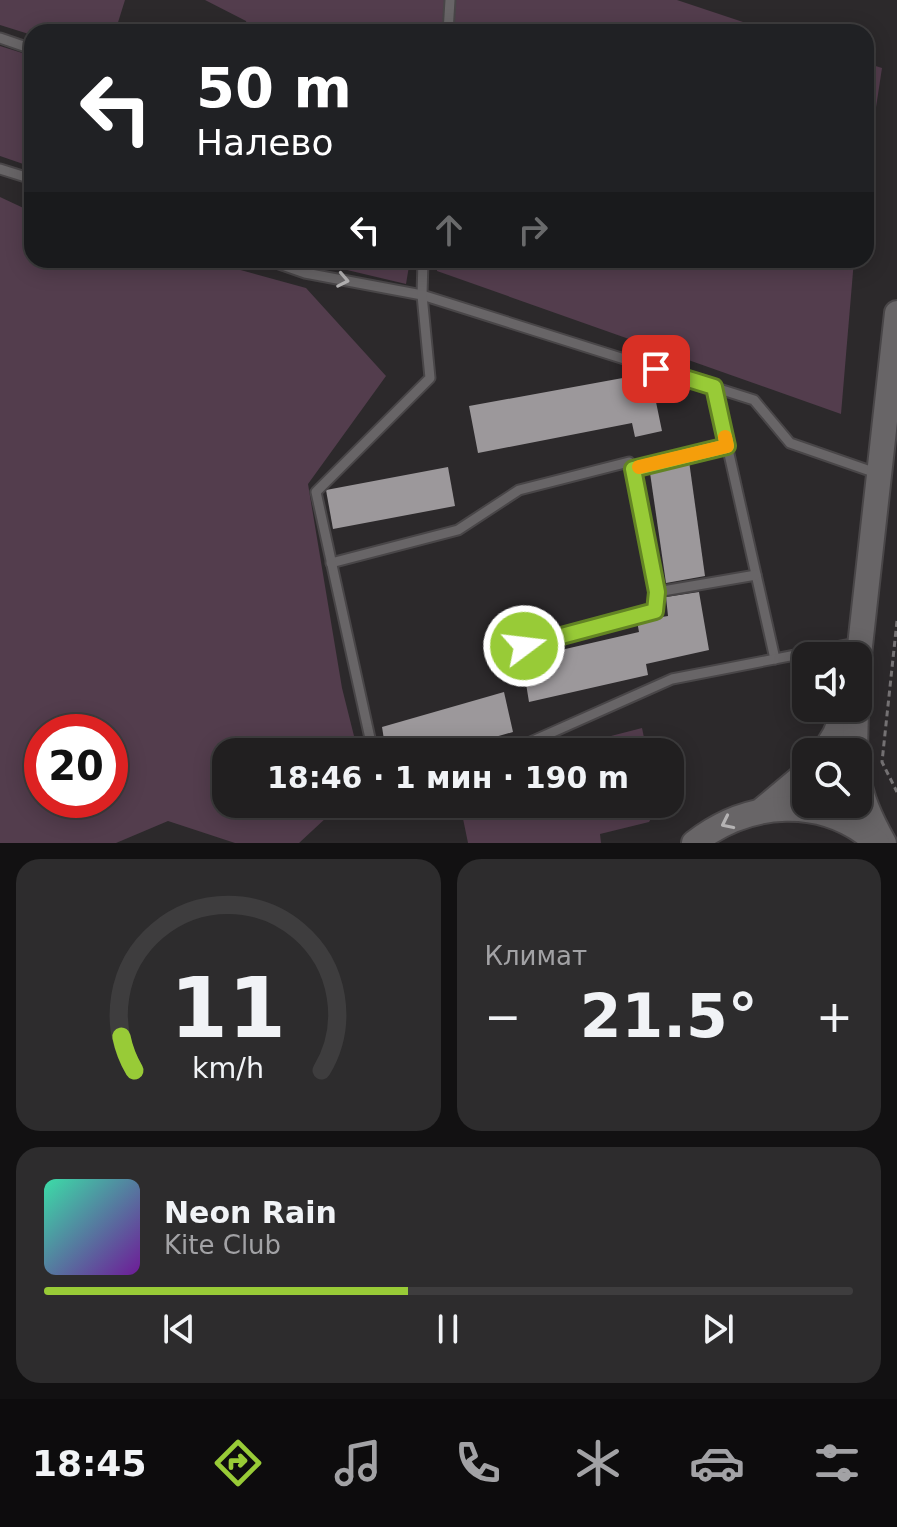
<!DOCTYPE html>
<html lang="ru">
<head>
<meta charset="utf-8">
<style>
  :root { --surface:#211f20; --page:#2d2c2d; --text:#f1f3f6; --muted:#a2a2a5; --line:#3e3d3e; --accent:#98cb37 }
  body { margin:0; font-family:"DejaVu Sans",sans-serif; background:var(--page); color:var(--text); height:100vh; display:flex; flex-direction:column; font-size:30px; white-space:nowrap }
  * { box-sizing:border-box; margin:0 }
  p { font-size:26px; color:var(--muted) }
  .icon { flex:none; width:44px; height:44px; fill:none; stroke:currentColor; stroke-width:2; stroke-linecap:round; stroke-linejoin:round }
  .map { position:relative; height:843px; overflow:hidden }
  .details { display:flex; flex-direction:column; gap:16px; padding:16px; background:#121112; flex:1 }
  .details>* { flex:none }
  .banner { position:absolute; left:24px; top:24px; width:850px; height:244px; border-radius:24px; box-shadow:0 4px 20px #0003,0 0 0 2px var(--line); background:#202124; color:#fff; overflow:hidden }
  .fabs { position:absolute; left:792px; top:642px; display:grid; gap:16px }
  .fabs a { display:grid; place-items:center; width:80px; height:80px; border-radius:16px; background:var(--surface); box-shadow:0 4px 20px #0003,0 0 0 2px var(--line); font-size:40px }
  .speed { position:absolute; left:24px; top:714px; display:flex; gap:16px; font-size:40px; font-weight:700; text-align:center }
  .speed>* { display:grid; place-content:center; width:104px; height:104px; border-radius:50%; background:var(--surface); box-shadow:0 4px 20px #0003,0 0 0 2px var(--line); line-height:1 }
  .speed .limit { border:12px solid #d22; background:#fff; color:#111 }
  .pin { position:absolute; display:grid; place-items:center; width:68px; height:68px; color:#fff; margin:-34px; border-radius:16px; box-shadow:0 4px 12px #0006 }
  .me { position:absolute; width:88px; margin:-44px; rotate:75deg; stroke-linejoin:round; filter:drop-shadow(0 0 6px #0008) }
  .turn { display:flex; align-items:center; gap:28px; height:168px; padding:0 40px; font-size:36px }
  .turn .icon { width:104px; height:104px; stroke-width:2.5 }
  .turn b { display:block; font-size:56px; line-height:68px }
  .lanes { display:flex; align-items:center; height:76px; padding:0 40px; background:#0003; justify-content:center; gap:40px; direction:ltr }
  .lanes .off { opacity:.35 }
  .big { font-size:60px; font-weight:700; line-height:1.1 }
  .details .tile { flex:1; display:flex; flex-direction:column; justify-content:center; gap:12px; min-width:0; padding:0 28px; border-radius:24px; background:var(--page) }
  .details .dial { align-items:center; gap:0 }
  .dial svg { height:208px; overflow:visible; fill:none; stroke:var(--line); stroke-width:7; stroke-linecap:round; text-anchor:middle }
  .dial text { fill:var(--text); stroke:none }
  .song { display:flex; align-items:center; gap:24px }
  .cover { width:96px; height:96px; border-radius:12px; background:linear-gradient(135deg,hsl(160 70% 55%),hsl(280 70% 35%)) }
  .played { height:8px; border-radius:4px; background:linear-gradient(90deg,var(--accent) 45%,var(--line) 45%) }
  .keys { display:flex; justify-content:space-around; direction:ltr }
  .heat { display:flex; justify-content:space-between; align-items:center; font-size:44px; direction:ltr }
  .details .tiles { flex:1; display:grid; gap:16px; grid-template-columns:1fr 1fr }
  .tile:last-child { grid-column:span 2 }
  .trip { position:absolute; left:212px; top:738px; width:472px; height:80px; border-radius:24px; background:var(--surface); box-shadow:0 4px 20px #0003,0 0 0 2px var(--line); font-weight:700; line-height:80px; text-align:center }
  .dock { display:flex; height:128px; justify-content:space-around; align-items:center; background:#0d0c0d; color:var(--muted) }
  .dock .icon { width:56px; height:56px }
  .dock .active { color:var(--accent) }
  .dock b { font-size:36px; color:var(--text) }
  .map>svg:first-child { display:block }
  .green { fill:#533d4d; fill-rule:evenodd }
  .building { fill:#9c989b }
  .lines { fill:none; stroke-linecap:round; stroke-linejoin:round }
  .lane-casing { stroke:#494648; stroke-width:13 }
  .secondary-casing { stroke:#494648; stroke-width:28 }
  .path { stroke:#757274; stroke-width:3; stroke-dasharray:6 4; stroke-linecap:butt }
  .lane { stroke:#686567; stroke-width:9 }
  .secondary { stroke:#686567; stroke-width:24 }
  .oneway { stroke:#b5b3b4 }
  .route-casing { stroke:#638424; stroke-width:20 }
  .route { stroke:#98cb37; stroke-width:14 }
  .slow { stroke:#f59e0b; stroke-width:14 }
</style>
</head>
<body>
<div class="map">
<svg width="897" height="843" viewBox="0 0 897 843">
  <rect width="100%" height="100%" fill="#2c292b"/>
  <!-- green -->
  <g class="green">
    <polygon points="0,0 125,0 115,32 32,32 32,35 0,25"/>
    <polygon points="205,0 677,0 773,32 249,32 246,21"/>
    <polygon points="0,46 32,56 32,167 0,156"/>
    <polygon points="866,63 882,68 866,173"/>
    <path d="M0,197L32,212V260H204L306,288L386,376L308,484L342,688L358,752H226V804H341L299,843H235L168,821L116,843H0ZM42,732H110V800H42Z"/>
    <polygon points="305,260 410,260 406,284"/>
    <polygon points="438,260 854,260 841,414 437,271"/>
    <polygon points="642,728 647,752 549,752"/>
    <polygon points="460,804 658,804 659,805 649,822 600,834 601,843 468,843"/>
  </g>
  <!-- building -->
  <g class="building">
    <polygon points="650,373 662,431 635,437 632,423 478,453 469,406"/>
    <polygon points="689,461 705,576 666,583 649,466"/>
    <polygon points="448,467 455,506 333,529 326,490"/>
    <polygon points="699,592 709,650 646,664 648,675 529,702 522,659 639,632 637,621 668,616 666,597"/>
    <polygon points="504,692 513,732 442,752 386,752 382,727"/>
  </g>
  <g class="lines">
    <defs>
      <g id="lane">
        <polyline points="448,32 450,0"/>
        <polyline points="0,38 32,49"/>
        <polyline points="0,169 32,179"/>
        <polyline points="268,260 305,273 422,295 754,400 790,443 879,474"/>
        <polyline points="714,387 775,659"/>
        <polyline points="633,469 727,446"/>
        <polyline points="331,563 458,530 519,490 629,462 633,469 657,592"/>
        <polyline points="524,646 655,611 657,592 756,575"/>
        <polyline points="373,752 316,492 430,378 422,295 423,260"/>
        <polyline points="508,752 672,679 857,643"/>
      </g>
      <g id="secondary">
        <polyline points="858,664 897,313"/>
        <polyline points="824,752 835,734 846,708"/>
        <polyline points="855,752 856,708"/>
        <path d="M858,776C861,800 872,822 884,843"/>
        <polyline points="763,809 806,773"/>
        <path d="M694,843C749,800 823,795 877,843"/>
      </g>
    </defs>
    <!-- lane casing -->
    <use href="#lane" class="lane-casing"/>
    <!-- secondary casing -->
    <use href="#secondary" class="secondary-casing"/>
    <!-- path -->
    <polyline class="path" points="897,621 882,762 897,792"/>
    <!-- lane -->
    <use href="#lane" class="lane"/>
    <!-- secondary -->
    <use href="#secondary" class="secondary"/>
  </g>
  <!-- one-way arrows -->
  <defs><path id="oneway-chevron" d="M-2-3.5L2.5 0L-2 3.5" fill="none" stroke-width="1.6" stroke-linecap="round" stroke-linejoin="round" transform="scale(2)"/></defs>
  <g class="oneway">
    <use href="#oneway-chevron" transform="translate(343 280) rotate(11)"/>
    <use href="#oneway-chevron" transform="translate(727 823) rotate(154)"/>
  </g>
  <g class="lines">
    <defs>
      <polyline id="route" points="524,646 655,611 657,592 633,469 727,446 714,387 656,369"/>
    </defs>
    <!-- route casing -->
    <use href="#route" class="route-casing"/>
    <!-- route -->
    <use href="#route" class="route"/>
    <!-- slow -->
    <polyline class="slow" points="639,467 727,446 725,437"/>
  </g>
</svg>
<div class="fabs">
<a><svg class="icon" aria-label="sound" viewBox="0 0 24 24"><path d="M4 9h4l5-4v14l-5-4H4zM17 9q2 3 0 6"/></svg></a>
<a><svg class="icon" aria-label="search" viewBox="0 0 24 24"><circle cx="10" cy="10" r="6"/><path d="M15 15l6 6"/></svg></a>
</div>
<div class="speed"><div class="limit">20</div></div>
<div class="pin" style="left:656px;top:369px;background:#d93025"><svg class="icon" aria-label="arrive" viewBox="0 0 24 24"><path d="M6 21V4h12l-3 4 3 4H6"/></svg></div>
<svg class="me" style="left:524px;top:646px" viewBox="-20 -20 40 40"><circle r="17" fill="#98cb37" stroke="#fff" stroke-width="3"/><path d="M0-11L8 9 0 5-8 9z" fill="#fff"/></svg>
<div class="trip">18:46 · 1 мин · 190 m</div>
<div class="banner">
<div class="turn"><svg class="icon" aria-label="left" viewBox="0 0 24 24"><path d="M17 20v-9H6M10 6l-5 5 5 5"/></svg><div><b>50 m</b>Налево</div></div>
<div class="lanes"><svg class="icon" aria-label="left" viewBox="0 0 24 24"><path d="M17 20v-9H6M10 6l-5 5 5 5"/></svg><svg class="icon off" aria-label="ahead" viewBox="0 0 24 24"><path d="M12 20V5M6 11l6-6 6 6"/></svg><svg class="icon off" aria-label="right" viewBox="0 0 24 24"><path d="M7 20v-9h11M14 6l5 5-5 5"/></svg></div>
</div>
</div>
<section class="details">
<div class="tiles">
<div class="tile dial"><svg viewBox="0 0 100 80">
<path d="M14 69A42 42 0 1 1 86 69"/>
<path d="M14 69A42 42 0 0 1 9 56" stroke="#98cb37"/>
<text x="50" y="56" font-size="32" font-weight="700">11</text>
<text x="50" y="72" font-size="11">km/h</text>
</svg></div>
<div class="tile"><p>Климат</p>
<div class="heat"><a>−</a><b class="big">21.5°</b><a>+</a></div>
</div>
<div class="tile">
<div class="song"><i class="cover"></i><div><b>Neon Rain</b><p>Kite Club</p></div></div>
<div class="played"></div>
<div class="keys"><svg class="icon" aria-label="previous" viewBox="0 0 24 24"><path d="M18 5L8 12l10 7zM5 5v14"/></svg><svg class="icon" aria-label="pause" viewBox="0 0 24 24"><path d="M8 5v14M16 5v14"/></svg><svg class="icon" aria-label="next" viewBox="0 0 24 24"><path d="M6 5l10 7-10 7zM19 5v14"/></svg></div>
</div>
</div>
</section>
<nav class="dock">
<b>18:45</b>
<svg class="icon active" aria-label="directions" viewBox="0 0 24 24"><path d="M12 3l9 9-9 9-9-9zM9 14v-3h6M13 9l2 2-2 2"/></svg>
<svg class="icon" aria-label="music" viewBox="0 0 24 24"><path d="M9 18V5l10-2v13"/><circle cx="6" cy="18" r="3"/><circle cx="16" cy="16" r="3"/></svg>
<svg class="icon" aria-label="phone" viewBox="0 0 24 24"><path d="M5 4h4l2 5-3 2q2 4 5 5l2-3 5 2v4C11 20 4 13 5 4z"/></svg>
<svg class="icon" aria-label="climate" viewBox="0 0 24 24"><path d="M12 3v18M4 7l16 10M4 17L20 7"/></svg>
<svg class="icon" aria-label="car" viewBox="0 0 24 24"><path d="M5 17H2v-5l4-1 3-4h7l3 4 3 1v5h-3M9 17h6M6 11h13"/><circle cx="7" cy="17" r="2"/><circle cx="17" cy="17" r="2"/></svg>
<svg class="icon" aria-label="filters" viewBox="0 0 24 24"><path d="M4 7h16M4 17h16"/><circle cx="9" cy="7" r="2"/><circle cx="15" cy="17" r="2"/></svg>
</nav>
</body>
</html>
